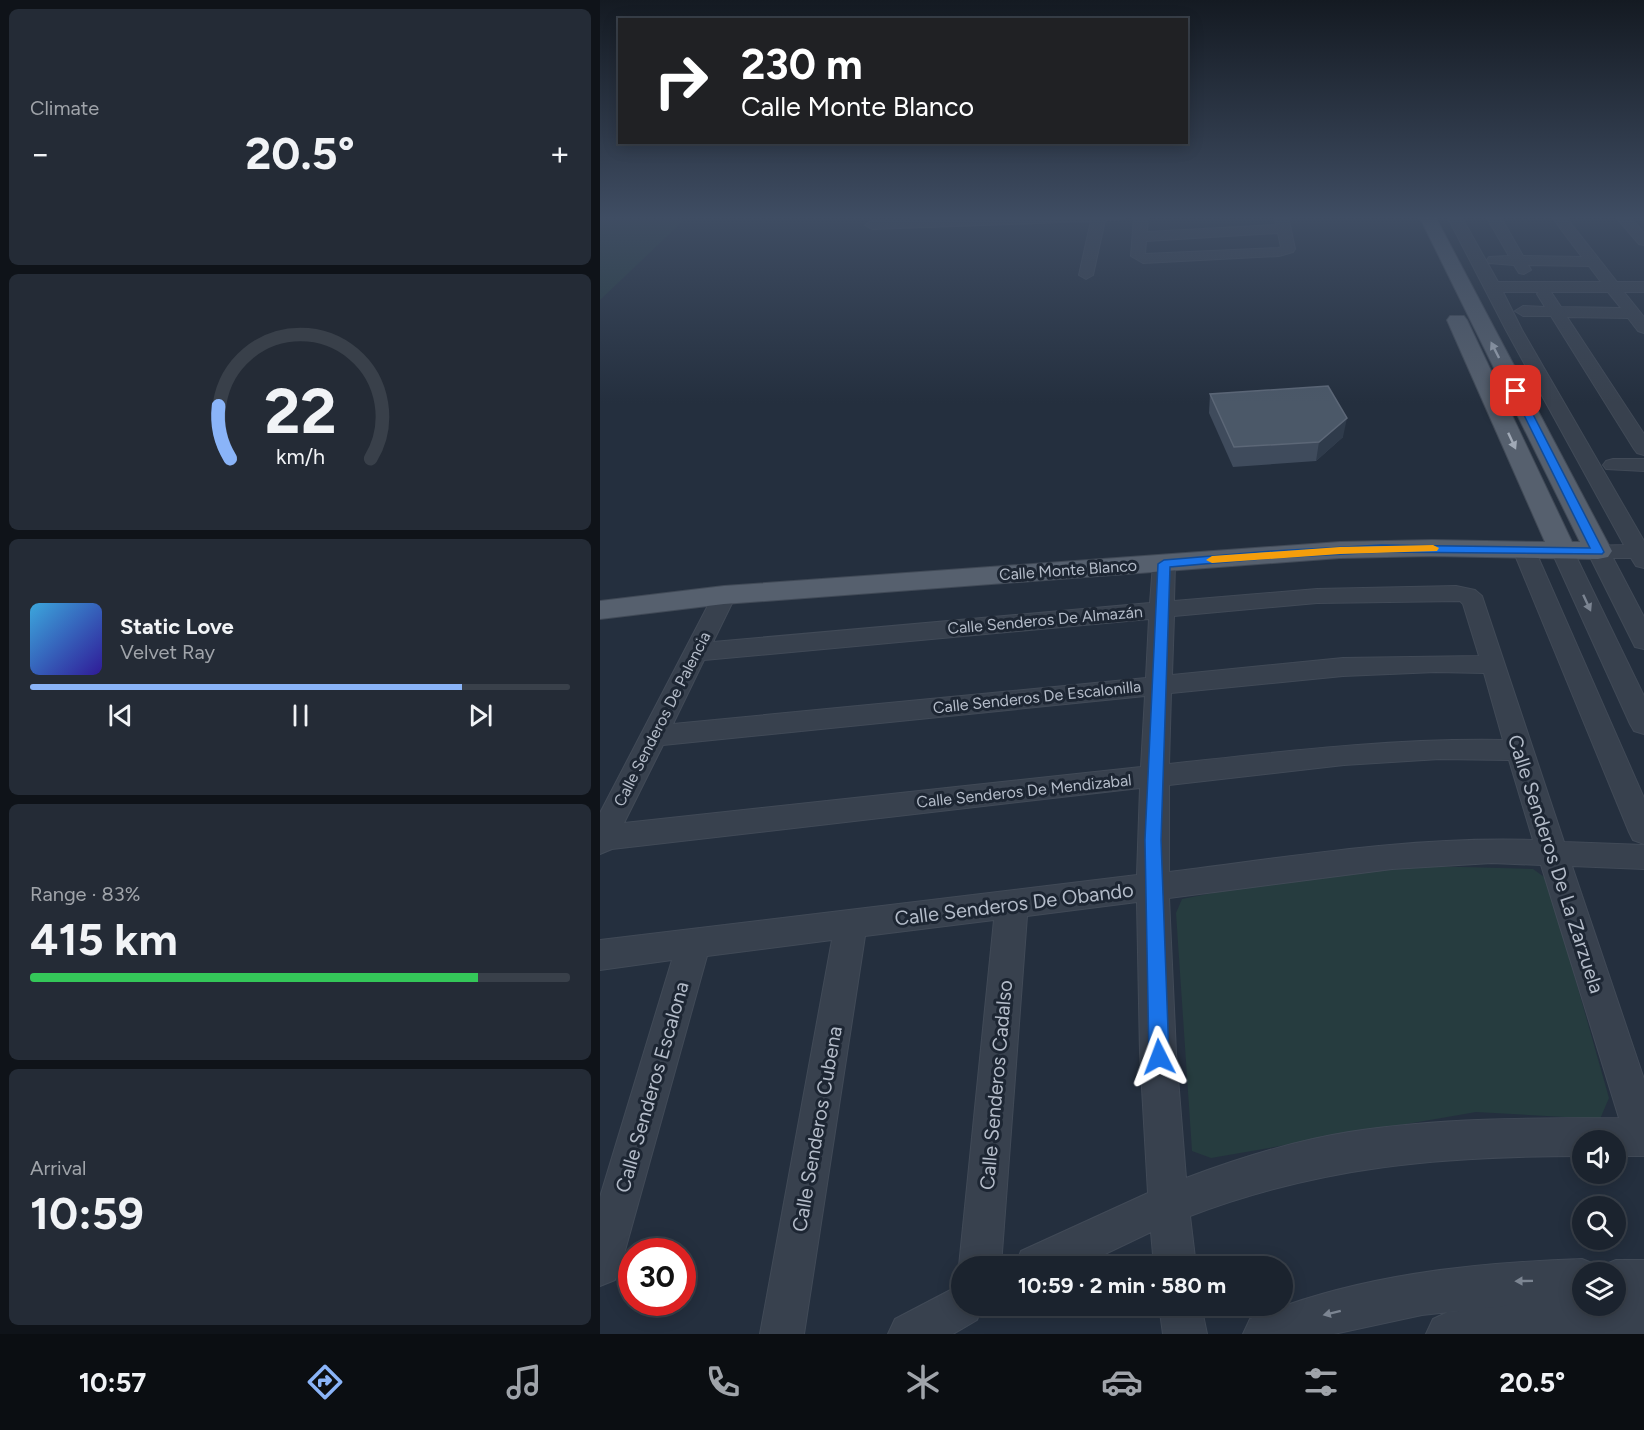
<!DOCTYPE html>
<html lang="en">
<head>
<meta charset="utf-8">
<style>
  :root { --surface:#1b232e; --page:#242b36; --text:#f1f3f6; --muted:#a0a4aa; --line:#39404a; --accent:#8ab4f8 }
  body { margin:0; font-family:Figtree,sans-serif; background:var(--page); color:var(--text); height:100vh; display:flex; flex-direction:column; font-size:22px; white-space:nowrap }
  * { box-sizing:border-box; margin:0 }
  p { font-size:20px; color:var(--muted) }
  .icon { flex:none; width:33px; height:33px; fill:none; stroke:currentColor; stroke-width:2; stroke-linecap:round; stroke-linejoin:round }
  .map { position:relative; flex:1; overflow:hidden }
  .side { display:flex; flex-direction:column; gap:9px; padding:9px; background:#0f1319; width:600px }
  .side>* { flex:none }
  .hud { position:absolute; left:18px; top:18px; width:570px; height:126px; border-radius:0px; box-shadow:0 3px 15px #0003,0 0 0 2px var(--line); background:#202124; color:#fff; overflow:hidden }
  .tools { position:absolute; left:972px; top:1130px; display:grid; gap:12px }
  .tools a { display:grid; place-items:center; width:54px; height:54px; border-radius:50%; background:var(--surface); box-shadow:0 3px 15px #0003,0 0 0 2px var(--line); font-size:30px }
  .speed { position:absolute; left:18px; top:1238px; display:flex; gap:12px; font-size:30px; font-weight:700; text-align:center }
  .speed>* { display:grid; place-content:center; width:78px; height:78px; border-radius:50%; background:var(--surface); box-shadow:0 3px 15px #0003,0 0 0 2px var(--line); line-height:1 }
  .speed .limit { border:9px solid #d22; background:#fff; color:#111 }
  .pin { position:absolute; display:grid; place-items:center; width:51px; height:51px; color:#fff; margin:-26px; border-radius:12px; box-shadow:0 3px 9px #0006 }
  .me { position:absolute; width:66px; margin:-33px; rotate:357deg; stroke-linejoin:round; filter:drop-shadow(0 0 4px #0008) }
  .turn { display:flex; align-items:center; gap:21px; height:126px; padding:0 24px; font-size:27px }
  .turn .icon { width:78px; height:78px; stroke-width:2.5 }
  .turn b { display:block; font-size:42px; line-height:51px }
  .big { font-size:45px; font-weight:700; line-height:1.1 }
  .side .card { flex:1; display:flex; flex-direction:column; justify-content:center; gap:9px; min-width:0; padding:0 21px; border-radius:9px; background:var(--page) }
  .side .dial { align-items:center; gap:0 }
  .dial svg { height:156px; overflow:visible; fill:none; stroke:var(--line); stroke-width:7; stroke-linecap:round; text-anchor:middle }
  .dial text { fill:var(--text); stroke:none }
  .song { display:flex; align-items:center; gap:18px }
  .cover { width:72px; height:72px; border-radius:9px; background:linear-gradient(135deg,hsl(200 70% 55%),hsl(250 70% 35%)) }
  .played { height:6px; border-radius:3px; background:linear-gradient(90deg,var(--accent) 80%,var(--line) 80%) }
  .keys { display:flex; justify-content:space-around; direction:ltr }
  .heat { display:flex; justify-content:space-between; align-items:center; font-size:33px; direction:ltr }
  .charge { height:9px; border-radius:4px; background:linear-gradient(90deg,#34c759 83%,var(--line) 0) }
  .trip { position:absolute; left:351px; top:1256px; width:342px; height:60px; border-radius:30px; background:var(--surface); box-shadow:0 3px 15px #0003,0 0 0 2px var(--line); font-weight:700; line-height:60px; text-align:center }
  .tab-bar { display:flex; height:96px; justify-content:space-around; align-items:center; background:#0b0e12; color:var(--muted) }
  .tab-bar .icon { width:42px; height:42px }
  .tab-bar .active { color:var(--accent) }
  .tab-bar b { font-size:27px; color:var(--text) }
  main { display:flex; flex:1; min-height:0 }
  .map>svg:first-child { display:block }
  .green { fill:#263c3f }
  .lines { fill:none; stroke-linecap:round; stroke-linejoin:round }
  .minor-casing { stroke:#414a57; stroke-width:2 }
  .major-casing { stroke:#414a57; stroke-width:2 }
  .minor { fill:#38414e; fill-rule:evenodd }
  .major { fill:#56606e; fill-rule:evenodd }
  .wall { fill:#3f4b5c }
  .shaded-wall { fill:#2f3b4b }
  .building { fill:#4b5868; stroke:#5c6777; stroke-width:1.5 }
  .oneway { fill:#a1aab7 }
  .oneway2 { fill:#7c8592 }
  .route { fill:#1a73e8; stroke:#114b97; stroke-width:1.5 }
  .slow { fill:#f59e0b }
  .labels { text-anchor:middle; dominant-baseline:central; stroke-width:6; stroke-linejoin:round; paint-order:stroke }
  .street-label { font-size:16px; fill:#b4bcc9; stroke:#1d2633 }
  .near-street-label { font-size:20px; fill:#b4bcc9; stroke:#1d2633 }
</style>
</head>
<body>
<main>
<section class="side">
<div class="card"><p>Climate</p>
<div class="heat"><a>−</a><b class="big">20.5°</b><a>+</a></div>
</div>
<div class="card dial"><svg viewBox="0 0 100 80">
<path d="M14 69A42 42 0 1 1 86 69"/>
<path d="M14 69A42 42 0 0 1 8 42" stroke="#8ab4f8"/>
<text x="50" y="56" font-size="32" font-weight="700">22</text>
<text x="50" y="72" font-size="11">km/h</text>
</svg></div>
<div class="card">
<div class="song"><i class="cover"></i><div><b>Static Love</b><p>Velvet Ray</p></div></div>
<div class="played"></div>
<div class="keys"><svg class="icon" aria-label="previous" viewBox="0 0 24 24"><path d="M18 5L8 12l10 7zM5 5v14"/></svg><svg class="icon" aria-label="pause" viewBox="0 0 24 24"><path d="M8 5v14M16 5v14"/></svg><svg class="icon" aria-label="next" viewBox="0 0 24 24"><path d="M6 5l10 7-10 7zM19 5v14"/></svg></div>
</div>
<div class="card"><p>Range · 83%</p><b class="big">415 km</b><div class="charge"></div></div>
<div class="card"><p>Arrival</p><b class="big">10:59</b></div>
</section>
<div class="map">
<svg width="1044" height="1334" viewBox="0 0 1044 1334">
  <rect width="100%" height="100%" fill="#242f3e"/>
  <!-- green -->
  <g class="green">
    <polygon points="0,216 77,216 82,219 82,222 0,300"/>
    <polygon points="826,866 933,869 947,879 1009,1098 1000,1119 876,1112 611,1158 592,1151 576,913 582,899 684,879"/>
  </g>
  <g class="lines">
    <defs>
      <g id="minor">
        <polygon points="406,216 526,216 519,220 505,220 493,275 486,279 479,275 491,221 272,229 265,225 272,221"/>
        <path d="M534,216H548L547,232L676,225L674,216H688L695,249L693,252L679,256L543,263L531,256ZM678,233L681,247L678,248L545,254L546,241Z"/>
        <path d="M847,216H861L898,282H1001L989,266L928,265L931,270L924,274L919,273L914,265L889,263L887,260L889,257L909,256L886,216H900L923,256L982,257L951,216H965L1017,282H1044V292H1024L1044,317V333L1038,331L1028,318L967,317L1044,434V455L1037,453L1034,449L951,316H923L915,311L923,306L945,307L937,294L939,292H903L922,330L1044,541V568L1036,566L1031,558H1013L1044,617V649L1035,647L987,551L990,546L1024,545L906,330ZM951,292H1008L1021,308L961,307Z"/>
        <polygon points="1015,216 1029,216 1044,233 1044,245 1039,244"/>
        <polygon points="1013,459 1044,459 1044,471 1006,469 1003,465 1006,461"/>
        <polygon points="924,543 932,545 935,550 1044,798 1044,844 1033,840 1029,832 913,550 916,545"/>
        <polygon points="962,543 970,545 973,550 1044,696 1044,734 1034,731 1030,724 951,550 954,545"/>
        <path d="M564,557L572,559L575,564L574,601L717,589L856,586L875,590L882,596L964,842L1044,845V869L972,866L1044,1079V1156H1016V1140H982V1156C843,1156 721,1166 590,1216L596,1266H554L551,1232L480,1266H415L421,1251L548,1193L540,1053L537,902L427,916L401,1266H362V1272L359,1266L394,920L265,936L204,1334H160L232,940L107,956L21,1265L15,1280L0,1286V1197L72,960L0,970V940L537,875L540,788L12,849L0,854V813L116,590L124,588L132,590L136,595L113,642L550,603L553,564L556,559ZM860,601L863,604L879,656L743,658L572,675L574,616L717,603ZM549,619L546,678L73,724L104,660ZM836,672L884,673L903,740C791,738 680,752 569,764L571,693L743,676ZM545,696L541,767L24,823L63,745ZM840,759L909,760L933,840C811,836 689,857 569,872V785L744,765ZM892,863L941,865L1019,1118C929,1118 839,1118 749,1132C693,1141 639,1158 586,1178L576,1053L569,898L792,869Z"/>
        <path d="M982,1259L997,1265L999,1271L1001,1266L1016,1260H1044V1334H826L833,1319L848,1312L922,1304L822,1315L734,1334H643L650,1319C755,1275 869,1263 982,1259ZM982,1272H1016V1305H982V1301H975H982Z"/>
        <polygon points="362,1284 362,1305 383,1305 377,1320 353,1334 288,1334 295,1319"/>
        <polygon points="559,1305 601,1305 607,1334 563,1334"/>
      </g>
      <polygon id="major" points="819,216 835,216 1012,551 1008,557 998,559 832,556 740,558 124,604 0,619 0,601 124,586 740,542 832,540 945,542 847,320 850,316 864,316 867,320 972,542 980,542"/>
    </defs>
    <!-- minor casing -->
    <use href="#minor" class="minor-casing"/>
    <!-- major casing -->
    <use href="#major" class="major-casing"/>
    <!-- minor -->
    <use href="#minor" class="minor"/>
    <!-- major -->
    <use href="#major" class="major"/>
  </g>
  <!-- wall -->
  <polygon class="wall" points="610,394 743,437 716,461 633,467 609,413"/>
  <!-- shaded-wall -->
  <polygon class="shaded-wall" points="747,418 743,437 716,461 719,442"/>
  <!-- building -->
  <polygon class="building" points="728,386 747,418 719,442 634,447 610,394"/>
  <!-- one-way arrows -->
  <defs><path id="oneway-solid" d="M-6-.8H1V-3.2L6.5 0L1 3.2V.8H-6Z" transform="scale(1.5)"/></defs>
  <g class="oneway">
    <use href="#oneway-solid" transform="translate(895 350) rotate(-117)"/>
    <use href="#oneway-solid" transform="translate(912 441) rotate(65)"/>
  </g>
  <g class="oneway2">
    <use href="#oneway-solid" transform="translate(987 603) rotate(65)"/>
    <use href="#oneway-solid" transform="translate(924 1281) rotate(179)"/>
    <use href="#oneway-solid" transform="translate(732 1313) rotate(166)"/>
  </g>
  <!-- sky -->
  <linearGradient id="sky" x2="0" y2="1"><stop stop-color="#141a22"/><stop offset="0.54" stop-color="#3f4d63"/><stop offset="1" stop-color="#3f4d63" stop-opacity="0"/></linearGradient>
  <rect width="1044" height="403" fill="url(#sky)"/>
  <!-- route -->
  <polygon class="route" points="916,388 921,391 1004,552 1002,554 781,552 673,558 570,567 561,840 569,1057 566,1064 559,1067 552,1064 549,1057 545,840 558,564 564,560 673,551 781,545 990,548 912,391"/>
  <!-- slow -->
  <polygon class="slow" points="833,545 839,548 837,551 740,554 612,563 606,560 612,556 740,547"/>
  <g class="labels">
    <!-- street labels -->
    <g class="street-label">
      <text transform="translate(468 570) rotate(-4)">Calle Monte Blanco</text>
      <text transform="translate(445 620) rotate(-5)">Calle Senderos De Almazán</text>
      <text transform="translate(437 697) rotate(-6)">Calle Senderos De Escalonilla</text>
      <text transform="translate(62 719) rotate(-63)">Calle Senderos De Palencia</text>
      <text transform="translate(424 791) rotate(-6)">Calle Senderos De Mendizabal</text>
    </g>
    <!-- near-street labels -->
    <g class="near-street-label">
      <text transform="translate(956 864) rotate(72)">Calle Senderos De La Zarzuela</text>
      <text transform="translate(414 904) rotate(-7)">Calle Senderos De Obando</text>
      <text transform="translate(396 1085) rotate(-85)">Calle Senderos Cadalso</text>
      <text transform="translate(52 1087) rotate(-74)">Calle Senderos Escalona</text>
      <text transform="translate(217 1129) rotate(-80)">Calle Senderos Cubena</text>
    </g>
  </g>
</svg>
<div class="tools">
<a><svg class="icon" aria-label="sound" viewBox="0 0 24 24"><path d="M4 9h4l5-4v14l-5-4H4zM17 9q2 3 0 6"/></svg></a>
<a><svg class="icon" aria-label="search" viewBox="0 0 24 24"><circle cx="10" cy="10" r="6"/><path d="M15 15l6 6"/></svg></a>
<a><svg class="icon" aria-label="layers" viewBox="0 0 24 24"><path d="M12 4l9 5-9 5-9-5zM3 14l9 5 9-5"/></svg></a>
</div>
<div class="speed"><div class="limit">30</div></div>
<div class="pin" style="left:916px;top:391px;background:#d93025"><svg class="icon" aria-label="arrive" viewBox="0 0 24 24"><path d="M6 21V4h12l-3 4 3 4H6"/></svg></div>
<svg class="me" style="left:559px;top:1057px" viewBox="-20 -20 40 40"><path d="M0-17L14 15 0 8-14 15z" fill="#1a73e8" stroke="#fff" stroke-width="4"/></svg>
<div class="trip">10:59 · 2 min · 580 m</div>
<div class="hud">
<div class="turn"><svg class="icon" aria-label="right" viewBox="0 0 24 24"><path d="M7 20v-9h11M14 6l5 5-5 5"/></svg><div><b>230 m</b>Calle Monte Blanco</div></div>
</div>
</div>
</main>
<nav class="tab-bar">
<b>10:57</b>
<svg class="icon active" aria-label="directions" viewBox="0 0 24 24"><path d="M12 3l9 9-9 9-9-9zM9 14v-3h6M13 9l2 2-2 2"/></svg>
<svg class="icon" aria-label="music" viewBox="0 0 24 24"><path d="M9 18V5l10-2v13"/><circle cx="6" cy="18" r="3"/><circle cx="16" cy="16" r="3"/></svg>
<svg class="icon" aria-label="phone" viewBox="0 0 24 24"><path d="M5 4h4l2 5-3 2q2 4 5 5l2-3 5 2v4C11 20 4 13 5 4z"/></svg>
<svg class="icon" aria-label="climate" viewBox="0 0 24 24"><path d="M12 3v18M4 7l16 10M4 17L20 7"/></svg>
<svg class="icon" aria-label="car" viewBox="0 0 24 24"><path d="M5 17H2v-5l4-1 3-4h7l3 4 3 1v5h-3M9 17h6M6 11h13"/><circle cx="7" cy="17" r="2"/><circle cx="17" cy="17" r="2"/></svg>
<svg class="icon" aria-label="filters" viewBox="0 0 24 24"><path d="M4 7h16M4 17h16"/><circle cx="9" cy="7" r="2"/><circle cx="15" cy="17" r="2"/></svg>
<b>20.5°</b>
</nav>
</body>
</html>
